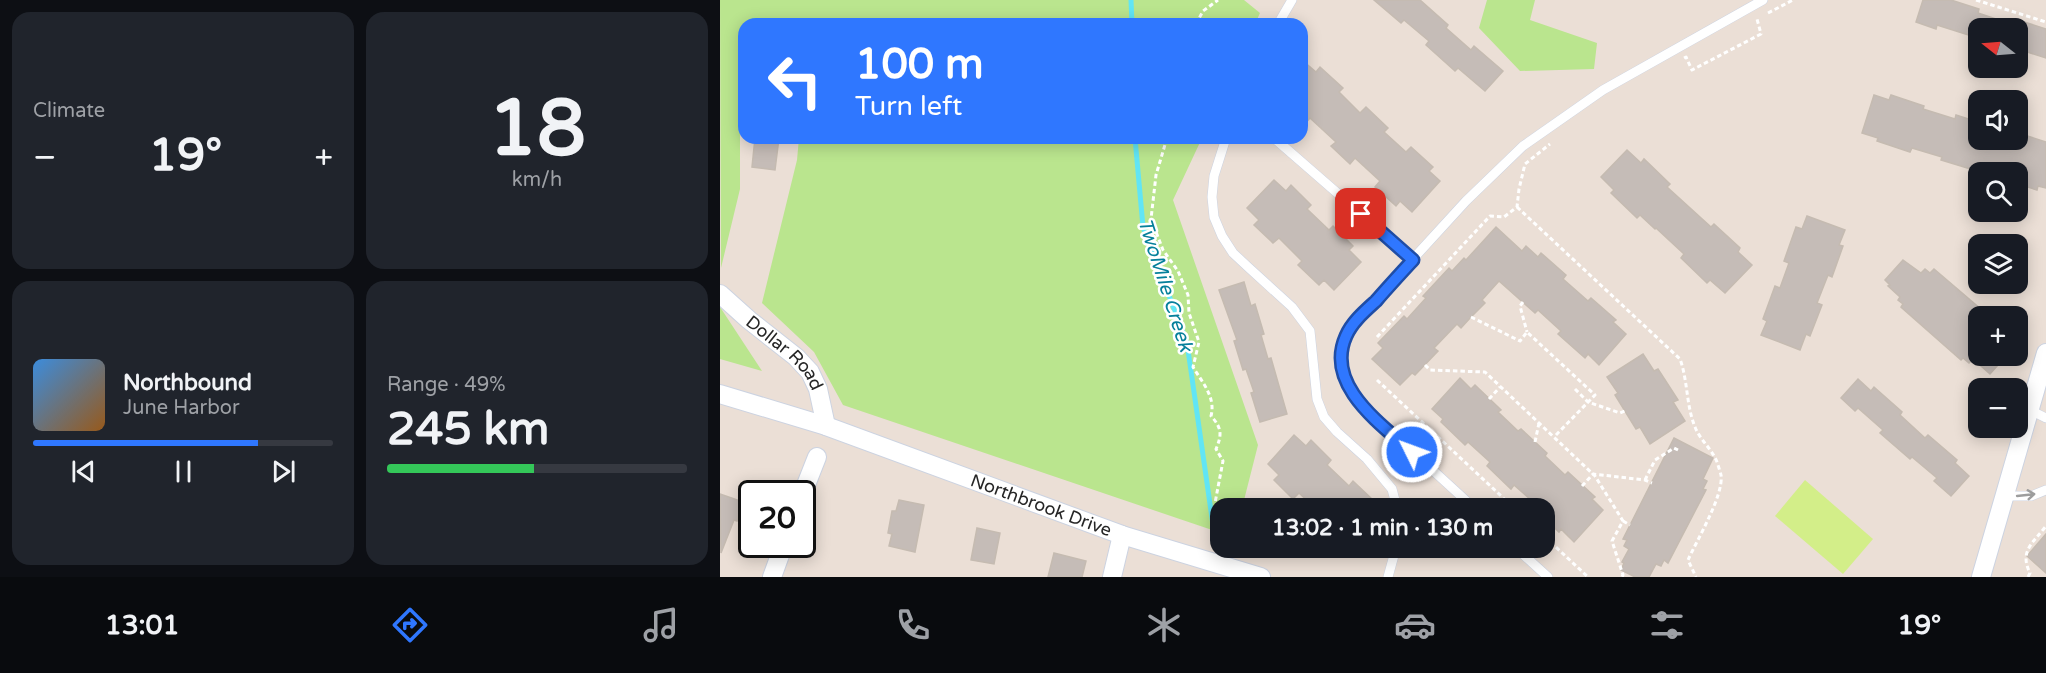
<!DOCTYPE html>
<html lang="en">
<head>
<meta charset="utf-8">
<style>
  :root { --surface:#171b24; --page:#20242c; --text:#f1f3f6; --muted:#9ea1a6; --line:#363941; --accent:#2f77ff }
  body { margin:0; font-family:"Varela Round",sans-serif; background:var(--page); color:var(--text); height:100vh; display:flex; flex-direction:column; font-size:22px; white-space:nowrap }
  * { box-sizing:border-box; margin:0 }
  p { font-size:20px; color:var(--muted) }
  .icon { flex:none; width:33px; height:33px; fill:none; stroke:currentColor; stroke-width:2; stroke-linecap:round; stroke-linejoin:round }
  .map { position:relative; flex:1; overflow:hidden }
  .side { display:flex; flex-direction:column; gap:12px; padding:12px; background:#0d0f14; width:720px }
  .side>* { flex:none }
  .guide { position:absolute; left:18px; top:18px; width:570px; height:126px; border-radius:18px; box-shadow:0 3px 15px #0003; background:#2f77ff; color:#fff; overflow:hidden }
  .needle { width:39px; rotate:287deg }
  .controls { position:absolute; left:1248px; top:18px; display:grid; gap:12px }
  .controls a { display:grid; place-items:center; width:60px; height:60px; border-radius:12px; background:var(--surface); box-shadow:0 3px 15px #0003; font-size:30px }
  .speed { position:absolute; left:18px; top:480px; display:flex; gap:12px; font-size:30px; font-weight:700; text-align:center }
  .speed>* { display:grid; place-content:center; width:78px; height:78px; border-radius:50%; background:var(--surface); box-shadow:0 3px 15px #0003; line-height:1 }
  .speed .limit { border:3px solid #111; border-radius:9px; background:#fff; color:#111 }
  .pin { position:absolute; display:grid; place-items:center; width:51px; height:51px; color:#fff; margin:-26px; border-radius:12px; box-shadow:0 3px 9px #0006 }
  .me { position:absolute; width:66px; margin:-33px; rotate:312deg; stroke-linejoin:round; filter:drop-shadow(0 0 4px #0008) }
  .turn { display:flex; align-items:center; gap:21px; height:126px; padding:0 18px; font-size:27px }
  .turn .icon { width:78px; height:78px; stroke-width:2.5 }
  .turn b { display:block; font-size:42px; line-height:51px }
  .big { font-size:45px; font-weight:700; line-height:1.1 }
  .side .tile { flex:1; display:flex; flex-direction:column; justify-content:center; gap:9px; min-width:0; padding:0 21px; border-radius:18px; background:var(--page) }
  .side .dial { align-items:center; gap:0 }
  .dial b { font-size:78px; line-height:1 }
  .song { display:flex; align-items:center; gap:18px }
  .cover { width:72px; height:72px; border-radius:9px; background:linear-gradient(135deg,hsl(210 70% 55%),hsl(30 70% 35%)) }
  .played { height:6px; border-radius:3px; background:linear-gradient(90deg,var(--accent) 75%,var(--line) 75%) }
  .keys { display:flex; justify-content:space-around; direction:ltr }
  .heat { display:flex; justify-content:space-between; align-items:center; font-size:33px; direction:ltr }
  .charge { height:9px; border-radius:4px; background:linear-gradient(90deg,#34c759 49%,var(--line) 0) }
  .side .tiles { flex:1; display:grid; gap:12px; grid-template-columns:repeat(2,1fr) }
  .trip { position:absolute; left:490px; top:498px; width:345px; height:60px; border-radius:18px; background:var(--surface); box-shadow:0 3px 15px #0003; font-weight:700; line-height:60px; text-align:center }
  .tab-bar { display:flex; height:96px; justify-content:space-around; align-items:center; background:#090b0e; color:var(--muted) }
  .tab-bar .icon { width:42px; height:42px }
  .tab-bar .on { color:var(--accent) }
  .tab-bar b { font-size:27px; color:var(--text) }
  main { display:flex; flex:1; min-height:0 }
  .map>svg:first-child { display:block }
  .green { fill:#bae58e }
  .pitch { fill:#d3ee89 }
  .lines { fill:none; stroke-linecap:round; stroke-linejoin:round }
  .stream { stroke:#61e5f5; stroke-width:5 }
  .building { fill:#c5bcb7; stroke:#c5bbb1; stroke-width:1.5 }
  .lane-casing { stroke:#ccd3e1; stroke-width:10 }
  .street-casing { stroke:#ccd3e1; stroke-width:20 }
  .path { stroke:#fff; stroke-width:3; stroke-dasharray:4.5 3; stroke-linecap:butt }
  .lane { stroke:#fff; stroke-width:9 }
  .street { stroke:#fff; stroke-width:18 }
  .oneway { stroke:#9d9d9d }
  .route-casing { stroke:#1f4da6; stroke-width:15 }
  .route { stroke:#2f77ff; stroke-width:10 }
  .labels { text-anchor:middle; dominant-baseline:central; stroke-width:5; stroke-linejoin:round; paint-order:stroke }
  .street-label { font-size:18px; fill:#262626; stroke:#fff }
  .water-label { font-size:20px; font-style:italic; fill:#06809b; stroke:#fff }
</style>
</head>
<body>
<main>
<section class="side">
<div class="tiles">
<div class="tile"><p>Climate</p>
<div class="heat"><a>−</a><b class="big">19°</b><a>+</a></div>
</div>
<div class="tile dial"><b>18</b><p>km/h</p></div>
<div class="tile">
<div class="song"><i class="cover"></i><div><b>Northbound</b><p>June Harbor</p></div></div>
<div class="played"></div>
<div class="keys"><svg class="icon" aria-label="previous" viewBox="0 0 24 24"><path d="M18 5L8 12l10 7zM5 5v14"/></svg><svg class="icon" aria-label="pause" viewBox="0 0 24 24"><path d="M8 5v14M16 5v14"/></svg><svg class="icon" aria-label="next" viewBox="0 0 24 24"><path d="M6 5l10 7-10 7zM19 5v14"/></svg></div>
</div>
<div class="tile"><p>Range · 49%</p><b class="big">245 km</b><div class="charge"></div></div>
</div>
</section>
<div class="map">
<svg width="1326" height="577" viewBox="0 0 1326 577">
  <rect width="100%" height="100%" fill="#ebdfd6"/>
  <!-- green -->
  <g class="green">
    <polygon points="0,0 524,0 540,13 535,24 24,24 24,58 20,58 20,189 1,268"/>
    <polygon points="767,0 815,0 810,20 877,43 874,69 800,71 759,28"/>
    <polygon points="79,138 482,138 453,200 538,445 522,508 501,508 501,533 123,405 94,352 42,303 77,160"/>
    <polygon points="0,307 42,371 0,359"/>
  </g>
  <!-- pitch -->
  <polygon class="pitch" points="1085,480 1153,539 1123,574 1055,516"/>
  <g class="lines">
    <!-- stream -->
    <g class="stream">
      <polyline points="411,0 412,24"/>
      <polyline points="415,138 423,227 467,343 495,539"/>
    </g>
  </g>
  <!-- building -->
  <g class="building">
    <polygon points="654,0 700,0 728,25 726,28 751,50 754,46 783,71 765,91 738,68 735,71 706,45 709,41 684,20 681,23"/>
    <polygon points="1203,0 1231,0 1259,9 1258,13 1297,26 1297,28 1258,28 1258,38 1217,25 1216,29 1196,22"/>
    <polygon points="1298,20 1326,29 1326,58 1298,49"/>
    <polygon points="582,60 596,72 600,67 623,88 619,92 640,113 646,107 668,128 664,132 686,152 691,147 713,167 709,171 720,181 692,212 680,201 676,206 655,187 660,181 635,158 630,164 611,146 616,142 590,118 582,127"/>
    <polygon points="1154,95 1169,100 1171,95 1204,106 1203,109 1235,119 1236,115 1258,122 1258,140 1298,140 1298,133 1326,142 1326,188 1318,186 1317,190 1298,184 1298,172 1273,172 1255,167 1254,170 1221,160 1222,157 1192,148 1190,152 1157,141 1158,138 1142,133"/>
    <polygon points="35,138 59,138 55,170 32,167"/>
    <polygon points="907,150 921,163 924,159 950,184 947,187 991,227 994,224 1020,248 1018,252 1032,265 1005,293 990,280 987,283 961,258 964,254 936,228 935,229 920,215 917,218 891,193 894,190 881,177"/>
    <polygon points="554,180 566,191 571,185 591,205 587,209 609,230 613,226 633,246 629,250 641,262 614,290 604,280 599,285 578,265 582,261 559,238 553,243 534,225 539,220 527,208"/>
    <polygon points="1087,216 1125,230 1119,245 1123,246 1112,277 1108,275 1097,303 1102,305 1090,336 1086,334 1080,350 1041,335 1047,321 1043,319 1055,286 1060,288 1069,263 1064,261 1076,227 1082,229"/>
    <polygon points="776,227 802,251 806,246 818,257 821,253 846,275 843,279 868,301 871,298 896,320 893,322 906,334 879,365 868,354 865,358 838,334 841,331 818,310 815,313 779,281 762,300 765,303 751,317 741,328 737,324 714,348 718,351 695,375 692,373 680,385 652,359 663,348 658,343 684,316 687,319 706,298 703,296 729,268 732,271 744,258 746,260"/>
    <polygon points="1183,260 1201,273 1205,269 1210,273 1214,269 1269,316 1258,316 1258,356 1286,356 1270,374 1253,359 1249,363 1243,358 1241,360 1181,307 1183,304 1178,300 1180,297 1168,286 1170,285 1165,280"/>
    <polygon points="524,282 531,306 535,304 544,334 541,335 548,359 551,358 567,414 540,422 531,393 534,392 526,369 523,370 514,341 517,340 499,290"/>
    <polygon points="923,354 934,371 938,369 958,400 953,402 965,421 930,444 920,427 916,429 895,395 898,393 887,377"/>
    <polygon points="740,378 751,389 755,385 781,410 778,412 798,431 801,429 827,453 825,456 845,475 848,472 875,497 872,499 883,510 854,542 841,529 839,532 825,519 825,508 820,508 794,485 791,489 767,466 770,462 748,442 745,445 721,422 723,419 712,409"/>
    <polygon points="1138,379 1151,391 1154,387 1182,412 1180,415 1205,438 1208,435 1237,460 1235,463 1249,476 1231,496 1214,481 1217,478 1192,457 1190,459 1160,433 1163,430 1138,408 1135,411 1121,398"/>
    <polygon points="574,435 586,446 591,440 611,460 607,465 629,486 633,481 654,501 646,508 595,508 579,493 573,499 554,480 559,475 548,464"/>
    <polygon points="954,438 993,458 983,479 987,481 983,489 986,490 948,563 944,560 941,566 936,564 929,577 915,577 901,570 904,563 902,562 909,549 904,546 907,540 903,539"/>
    <polygon points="0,494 23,502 17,521 14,520 1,553"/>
    <polygon points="179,500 204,505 195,552 169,546 172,534 168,533 172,511 176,511"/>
    <polygon points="257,528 280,533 274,564 251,560"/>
    <polygon points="1326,534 1326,573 1307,556"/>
    <polygon points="334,553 366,561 362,577 328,577"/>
  </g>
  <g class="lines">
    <defs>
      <g id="lane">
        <polyline points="558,24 572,0"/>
        <polyline points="506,138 494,176 492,197 494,217 502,236 513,253 528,267 572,307 590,331 597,399 604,417 617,432 647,459 672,489 677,508"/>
        <polyline points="554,138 693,259"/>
        <polyline points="1310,410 1326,418"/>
        <polyline points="1285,496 1311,496 1326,490"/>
        <path d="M754,508L646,409C619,376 612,355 638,319L746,201L803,146L883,90L1043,0"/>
        <polyline points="796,548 828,577"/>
        <polyline points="668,577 676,548"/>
      </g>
      <g id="street">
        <path id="s1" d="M0,294L29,320L76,357L90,372L98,389L106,426"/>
        <path id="s2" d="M0,394L106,426L402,535L541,577"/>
        <polyline points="82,495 97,457"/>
        <polyline points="52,577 64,544"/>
        <polyline points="392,577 402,535"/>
        <polyline points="1261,577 1326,353"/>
      </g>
    </defs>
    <!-- lane casing -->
    <use href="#lane" class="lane-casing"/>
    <!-- street casing -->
    <use href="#street" class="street-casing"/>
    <!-- path -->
    <g class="path">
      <polyline points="1256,0 1326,22"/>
      <polyline points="1048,13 1073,0"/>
      <polyline points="476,24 483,11 498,0"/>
      <polyline points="964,58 966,57 972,70 1041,34 1037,19"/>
      <path d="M447,138L436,175L431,219L443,250L458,271L468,295L469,313L479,342L473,367C482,382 496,397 491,416C502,428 502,435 496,449L503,461L495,503"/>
      <path d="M797,207L960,359C968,381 966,405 975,427C980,440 992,449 997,462C998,465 1000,471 1001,475C1004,495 977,540 968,560L976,577"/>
      <polyline points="803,302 800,306 807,332"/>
      <polyline points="751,317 800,341 807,332 875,395 834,437"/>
      <polyline points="657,337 770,216 784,217 797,207 799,189 805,164 830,144"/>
      <polyline points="705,365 710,370 765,372 875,476 903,521 892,541 903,575 902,577"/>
      <polyline points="657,380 794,508"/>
      <polyline points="855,389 868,402 900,413 905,411"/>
      <polyline points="769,399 780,387"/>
      <polyline points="815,442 819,423"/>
      <polyline points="925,480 935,460 954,448 958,450"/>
      <polyline points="862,486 873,474 925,480 932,483"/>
      <polyline points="903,521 910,525"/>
      <polyline points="825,537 868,577"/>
      <path d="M1308,577L1310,573C1299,551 1313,543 1326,526"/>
    </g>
    <!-- lane -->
    <use href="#lane" class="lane"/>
    <!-- street -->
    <use href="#street" class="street"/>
  </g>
  <!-- one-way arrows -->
  <defs><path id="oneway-shaft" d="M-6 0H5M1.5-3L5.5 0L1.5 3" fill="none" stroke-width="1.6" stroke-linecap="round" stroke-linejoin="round" transform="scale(1.5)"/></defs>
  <use class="oneway" href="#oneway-shaft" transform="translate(1306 495) rotate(-6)"/>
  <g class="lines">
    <defs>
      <path id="route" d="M641,214L693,260C681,273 668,287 656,301C645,311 632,322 626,336C604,385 661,424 692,452"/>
    </defs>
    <!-- route casing -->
    <use href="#route" class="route-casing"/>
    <!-- route -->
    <use href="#route" class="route"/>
  </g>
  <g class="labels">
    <!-- street labels -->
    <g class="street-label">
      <text stroke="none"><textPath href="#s1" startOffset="88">Dollar Road</textPath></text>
      <text stroke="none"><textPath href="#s2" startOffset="340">Northbrook Drive</textPath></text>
    </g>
    <!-- water labels -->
    <g class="water-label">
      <text transform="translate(445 285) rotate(72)">TwoMile Creek</text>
    </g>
  </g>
</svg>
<div class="controls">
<a><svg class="needle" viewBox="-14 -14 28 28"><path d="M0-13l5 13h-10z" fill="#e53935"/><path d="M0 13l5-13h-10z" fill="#9ea1a6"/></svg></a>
<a><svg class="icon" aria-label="sound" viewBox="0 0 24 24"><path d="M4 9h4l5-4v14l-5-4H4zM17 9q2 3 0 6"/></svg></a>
<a><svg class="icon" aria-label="search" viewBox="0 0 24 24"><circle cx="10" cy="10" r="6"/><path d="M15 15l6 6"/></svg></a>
<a><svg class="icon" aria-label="layers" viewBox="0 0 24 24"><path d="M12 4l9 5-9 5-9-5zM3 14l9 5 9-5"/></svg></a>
<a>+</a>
<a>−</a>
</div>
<div class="speed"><div class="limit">20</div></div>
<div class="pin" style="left:641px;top:214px;background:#d93025"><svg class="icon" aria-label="arrive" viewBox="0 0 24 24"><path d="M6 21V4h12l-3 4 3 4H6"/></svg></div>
<svg class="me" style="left:692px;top:452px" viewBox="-20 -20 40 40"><circle r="17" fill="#2f77ff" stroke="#fff" stroke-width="3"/><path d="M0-11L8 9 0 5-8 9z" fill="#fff"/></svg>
<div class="trip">13:02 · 1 min · 130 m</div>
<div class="guide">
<div class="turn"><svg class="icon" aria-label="left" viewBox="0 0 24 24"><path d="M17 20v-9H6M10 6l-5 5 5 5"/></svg><div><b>100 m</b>Turn left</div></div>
</div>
</div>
</main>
<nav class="tab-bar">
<b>13:01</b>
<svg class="icon on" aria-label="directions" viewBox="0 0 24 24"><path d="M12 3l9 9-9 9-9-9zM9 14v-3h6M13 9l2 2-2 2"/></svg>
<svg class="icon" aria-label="music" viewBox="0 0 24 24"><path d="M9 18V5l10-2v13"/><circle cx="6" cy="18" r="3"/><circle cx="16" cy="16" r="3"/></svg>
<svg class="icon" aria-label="phone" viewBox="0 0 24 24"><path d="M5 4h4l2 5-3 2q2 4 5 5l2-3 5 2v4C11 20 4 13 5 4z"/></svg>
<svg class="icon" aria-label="climate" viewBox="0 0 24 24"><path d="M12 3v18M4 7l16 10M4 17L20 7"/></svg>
<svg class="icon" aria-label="car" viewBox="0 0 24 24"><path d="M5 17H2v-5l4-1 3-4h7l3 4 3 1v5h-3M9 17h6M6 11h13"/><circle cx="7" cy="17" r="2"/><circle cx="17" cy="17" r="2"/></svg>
<svg class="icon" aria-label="filters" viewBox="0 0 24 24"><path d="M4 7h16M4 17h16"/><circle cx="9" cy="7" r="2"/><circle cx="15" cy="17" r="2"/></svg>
<b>19°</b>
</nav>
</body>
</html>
